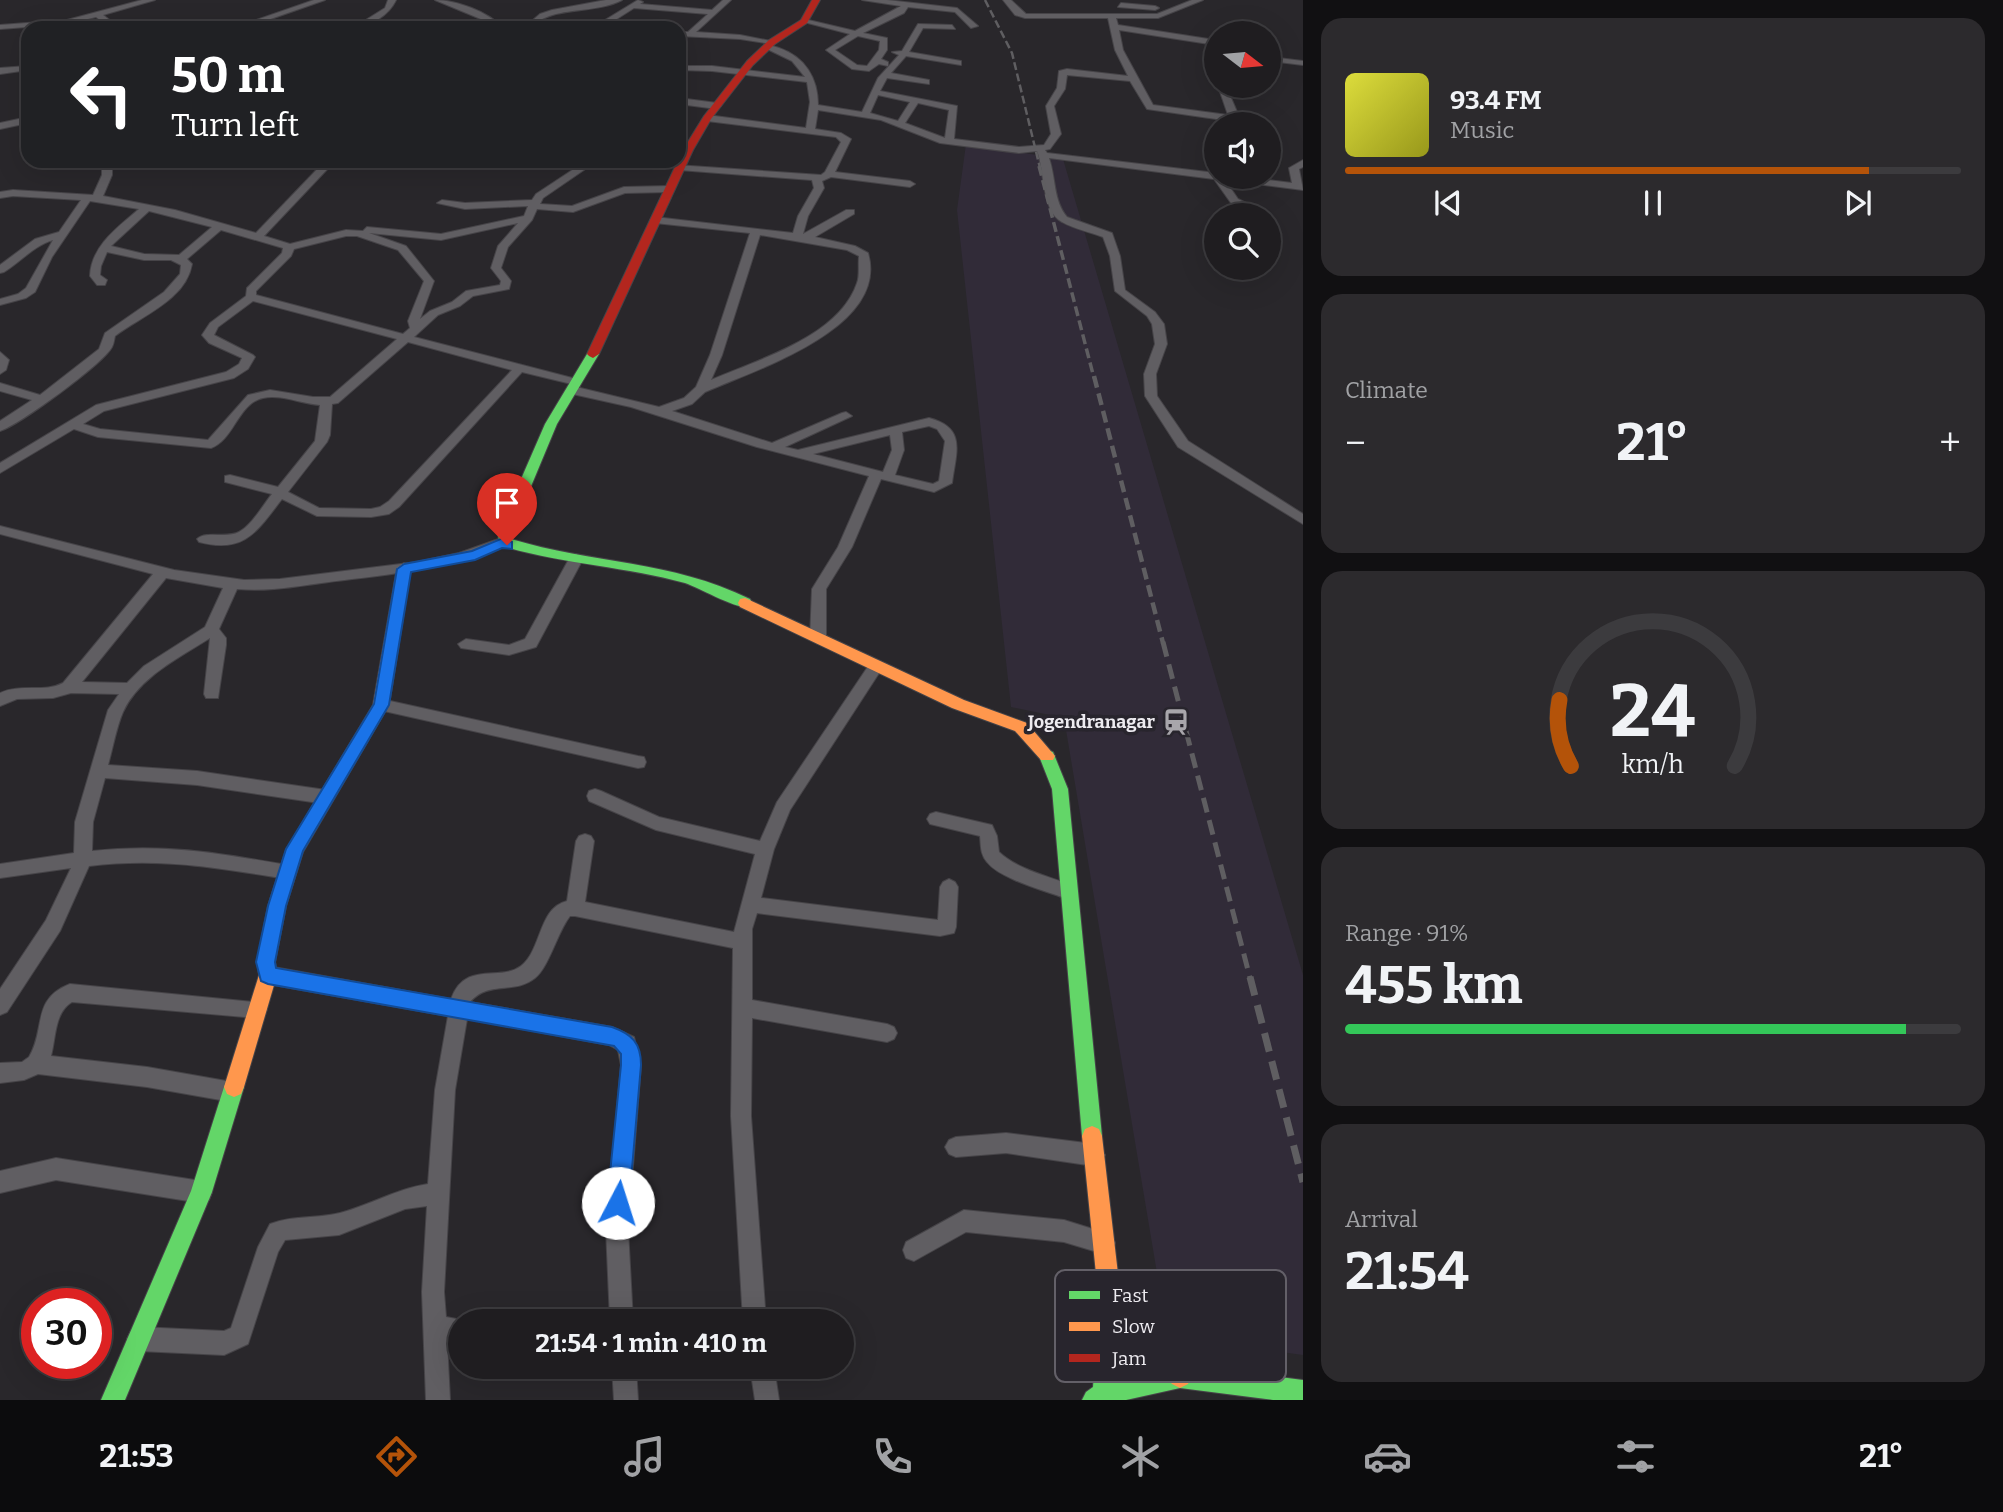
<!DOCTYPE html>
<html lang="en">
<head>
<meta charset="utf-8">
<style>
  :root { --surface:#1f1d20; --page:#2c2a2d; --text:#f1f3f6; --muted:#a1a2a5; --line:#3c3b3e; --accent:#b45309 }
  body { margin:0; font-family:Bitter,serif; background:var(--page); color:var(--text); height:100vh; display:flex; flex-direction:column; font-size:26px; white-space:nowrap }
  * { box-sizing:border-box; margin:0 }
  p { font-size:23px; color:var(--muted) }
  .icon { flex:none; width:38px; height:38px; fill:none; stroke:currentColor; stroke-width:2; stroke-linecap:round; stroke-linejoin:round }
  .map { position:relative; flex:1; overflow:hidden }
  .sheet { display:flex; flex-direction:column; gap:18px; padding:18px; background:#111012; width:700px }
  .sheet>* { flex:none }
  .top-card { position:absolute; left:21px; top:21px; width:665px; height:147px; border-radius:21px; box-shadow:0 7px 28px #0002,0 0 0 2px var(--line); background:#202124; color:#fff; overflow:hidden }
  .needle { width:46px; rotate:106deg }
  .fabs { position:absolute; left:1204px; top:21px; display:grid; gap:14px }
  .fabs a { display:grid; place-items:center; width:77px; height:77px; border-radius:50%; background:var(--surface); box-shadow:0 7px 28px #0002,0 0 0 2px var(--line); font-size:35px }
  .speed { position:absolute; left:21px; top:1288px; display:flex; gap:14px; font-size:35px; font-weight:700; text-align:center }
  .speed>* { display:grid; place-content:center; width:91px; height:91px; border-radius:50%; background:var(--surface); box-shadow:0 7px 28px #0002,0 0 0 2px var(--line); line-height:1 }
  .speed .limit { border:10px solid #d22; background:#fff; color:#111 }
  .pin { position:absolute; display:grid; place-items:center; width:60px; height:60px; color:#fff; margin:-72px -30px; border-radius:50% 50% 50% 0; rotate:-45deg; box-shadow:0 0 7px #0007 }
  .pin .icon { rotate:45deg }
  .me { position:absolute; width:77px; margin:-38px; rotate:5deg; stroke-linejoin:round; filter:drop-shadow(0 0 5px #0008) }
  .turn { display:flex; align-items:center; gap:24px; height:147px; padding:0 35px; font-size:32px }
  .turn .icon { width:91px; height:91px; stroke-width:2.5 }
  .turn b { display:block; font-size:49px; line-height:60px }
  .big { font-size:52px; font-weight:700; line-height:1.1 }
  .sheet .card { flex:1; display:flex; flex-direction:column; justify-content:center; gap:10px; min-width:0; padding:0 24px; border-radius:21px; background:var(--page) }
  .sheet .dial { align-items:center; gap:0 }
  .dial svg { height:182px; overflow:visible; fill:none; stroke:var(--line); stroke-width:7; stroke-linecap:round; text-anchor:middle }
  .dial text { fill:var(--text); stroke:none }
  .song { display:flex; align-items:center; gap:21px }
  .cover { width:84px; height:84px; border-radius:10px; background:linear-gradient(135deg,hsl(60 70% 55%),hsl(60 70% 35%)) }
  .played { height:7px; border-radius:4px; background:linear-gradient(90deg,var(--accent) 85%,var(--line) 85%) }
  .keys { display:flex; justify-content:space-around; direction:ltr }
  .heat { display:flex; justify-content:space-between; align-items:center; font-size:38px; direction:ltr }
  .charge { height:10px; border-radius:5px; background:linear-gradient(90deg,#34c759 91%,var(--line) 0) }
  .trip { position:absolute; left:448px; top:1309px; width:406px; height:70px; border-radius:35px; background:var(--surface); box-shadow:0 7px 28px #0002,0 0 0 2px var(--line); font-weight:700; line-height:70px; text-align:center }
  .tabs { display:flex; height:112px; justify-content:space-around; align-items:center; background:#0c0c0d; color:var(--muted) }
  .tabs .icon { width:49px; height:49px }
  .tabs .active { color:var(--accent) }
  .tabs b { font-size:32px; color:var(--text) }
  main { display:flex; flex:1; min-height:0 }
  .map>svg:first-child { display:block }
  .built { fill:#312b38 }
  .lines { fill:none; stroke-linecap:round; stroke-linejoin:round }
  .street-casing { stroke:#464448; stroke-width:2 }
  .fast-casing { stroke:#464448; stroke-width:2 }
  .slow-casing { stroke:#464448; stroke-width:2 }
  .jam-casing { stroke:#464448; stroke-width:2 }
  .street { fill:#605e62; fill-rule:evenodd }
  .fast { fill:#63d668; fill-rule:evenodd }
  .slow { fill:#ff974d; fill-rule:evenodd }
  .jam { fill:#b3261e; fill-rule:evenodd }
  .rail-far4 { stroke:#5f5e61; stroke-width:2.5; stroke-dasharray:8 3.5; stroke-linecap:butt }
  .rail-far3 { stroke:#5f5e61; stroke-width:3.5; stroke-dasharray:10 4.5; stroke-linecap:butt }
  .rail-far2 { stroke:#5f5e61; stroke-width:4.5; stroke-dasharray:12 6; stroke-linecap:butt }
  .rail-far1 { stroke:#5f5e61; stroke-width:5; stroke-dasharray:15 8; stroke-linecap:butt }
  .rail { stroke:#5f5e61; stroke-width:7; stroke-dasharray:19 10; stroke-linecap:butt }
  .route { fill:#1a73e8; stroke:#114b97; stroke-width:2 }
  .labels { text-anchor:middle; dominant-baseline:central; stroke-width:7; stroke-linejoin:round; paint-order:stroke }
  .poi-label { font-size:18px; font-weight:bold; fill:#edebf0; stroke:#28252d; text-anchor:end }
  .key { fill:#28252d; stroke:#636068; stroke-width:2 }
  .key-label { font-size:19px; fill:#edebf0 }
</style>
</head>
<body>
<main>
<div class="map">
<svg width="1303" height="1400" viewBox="0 0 1303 1400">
  <rect width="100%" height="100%" fill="#29272b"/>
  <!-- built -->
  <polygon class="built" points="966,144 1063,159 1303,975 1303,1355 1199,1341 1160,1291 1064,718 1011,707 957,210"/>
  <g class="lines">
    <defs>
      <g id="street">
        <polygon points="142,0 155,0 103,15 120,28 111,28 96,17 67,24 0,29 0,25 67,20"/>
        <polygon points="314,0 325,0 245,28 233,28"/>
        <path d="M388,0H396C389,15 369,28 353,28L385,8Z"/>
        <path d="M435,0C456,0 489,12 503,28H495L488,22Z"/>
        <path d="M606,0H622C603,10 577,9 556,14C536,19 534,28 509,28L533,20L540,14L552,10Z"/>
        <polygon points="638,0 643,2 640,4 712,10 723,0 731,0 696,32 740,35 776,42 772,44 740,39 679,36 679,32 688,32 708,14 634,8 609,24 630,28 592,28"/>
        <path d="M862,0H887L957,8L978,26L971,28L955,12L908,7L904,13L863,33L887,38V50L881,59L888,62V66L879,64L869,71L852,69L826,50L850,34L800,21L804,19L855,31L901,6ZM858,36L880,41L879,50L867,66L857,65L835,50Z"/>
        <path d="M1003,0H1011L1026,14H1157L1192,0H1203L1158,18H1116L1118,25L1215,40L1216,68L1212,66L1209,44L1119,30L1123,50L1153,105L1228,115L1218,86H1226L1240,119V124H1232L1230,121L1147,109L1130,81L1067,75L1065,89L1054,106L1061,134L1050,149L1045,150L1047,153L1216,173V177H1242L1292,183L1289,168L1303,160V167L1299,169L1303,190L1225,180L1238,199L1256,208L1257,210L1252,213L1231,203L1214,179L1049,158C1056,178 1053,200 1067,217L1112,233L1120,256L1125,290L1155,312L1164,324L1167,344L1156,374L1157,396L1188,441L1303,514V524L1178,447L1145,396L1144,374L1155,344L1152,324L1147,316L1115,291L1110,256L1103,237C1090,232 1074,229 1062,222C1041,211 1045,170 1037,151L1019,153L940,143L881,120L818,110L815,129L841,133L851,139L835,172L910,181L915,184L910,187L831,177L822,181L824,188L808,216L803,234L846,210H854V214L815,237L855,246L868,253C890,328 755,370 705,392L692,404L672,411L772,443L842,413L846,412L852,416L785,447L798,450L929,418C967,428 956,452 952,483L934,492L881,479L852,547L826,589V639L818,644L810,639L812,589L838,547L869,476L757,447L631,407L568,393L566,390L572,386L659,407L684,398L696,387L710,355L750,233L655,223L650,220L655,217L793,233L798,216L814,188L812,180L679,170L674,167L676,165L821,175L825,172L841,142L836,137L707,121L703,118L707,115L806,128L810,102L807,82L712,71L679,70V66H712L805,77L792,61L763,47C769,44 772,46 779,48C805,57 818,78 818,105L862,112L878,78L899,55L892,52L902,51L918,24L952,25L955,29L923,28L909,52L961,61V65L906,56L891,73L929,80V84L887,78L880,91L957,106L954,139L1019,147L1044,145L1051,134L1046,106L1057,88L1059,71L1067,69L1128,76L1115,50L1108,18H1025L1015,15ZM878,95L910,102L898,121L870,113ZM918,103L949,110L945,138L905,123ZM760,235L847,250L859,256C858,265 860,276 857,283C839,337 757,360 711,380L722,355ZM929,426L937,429L945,441L939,481L933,484L895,475L904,450L902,432ZM890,435L892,450L883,472L813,454Z"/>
        <polygon points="1121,3 1155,6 1159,8 1155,10 1118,7"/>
        <polygon points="1269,57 1303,61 1303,65 1269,61"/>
        <polygon points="28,66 28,70 0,74 0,68"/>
        <polygon points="679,98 717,103 721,106 717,109 679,104"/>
        <polygon points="28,117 28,123 0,129 0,123"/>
        <path d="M102,161H112V175L103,196L175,210L256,233L325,161H335L264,236L290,244L346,230L363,231L367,227L441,234L524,216L528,206L465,209L437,203L442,200L465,203L532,200L536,194L586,161H597L543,198L540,204L572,206L624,187L669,186L674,189L669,192L625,193L573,212L537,209L532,220L508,247L501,268L511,281L509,289L473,296L460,306L438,315L414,337L580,380V386L522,372L399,507L389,514L371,517L317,516L282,499C257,531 245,554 199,542L197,539C207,530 226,539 239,532C252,525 263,505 272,494L225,482V476L230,475L278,487L315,441L320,405C302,404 281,394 263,398C238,403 234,440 211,448L98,437L74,429L0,473V463L96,405L226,372L239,364L242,358L209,343L202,335L210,323L246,296L247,288L282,253L283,248L221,230L187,259L192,264C186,300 141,316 115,336C114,340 114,343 112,347C103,364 19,425 0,431V421L32,400L0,391V383L40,395L99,349L105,333L164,292L180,274L181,265L171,260H144L107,252L101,266L100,275L107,280L105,285H97L90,276C91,246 118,227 139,209L90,201L52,257L35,292L26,298L0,305V299L18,294L26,288L53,240C35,245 20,262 4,272L0,273V265L35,239L59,232L81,200L13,196L0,198V192L13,190L93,195L102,175ZM149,211L212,227L179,255L144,254L111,246ZM518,223L498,246L491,268L501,281L500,285L466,291L452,302L430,311L420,319L434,281L406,246L369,233L441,240ZM346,236H357L398,250L424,281L408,321L410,328L403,334L256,295V291L291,256L294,249ZM253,301L397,339L330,397H313L270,390L248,395L208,440L100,429L83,424L104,411L234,378L248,369L255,357L253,355L214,335L218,327ZM408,342L512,370L389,501L380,507L371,509L319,508L288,492L327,442L330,435L332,404L338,403Z"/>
        <polygon points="508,161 542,161 523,167"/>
        <polygon points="0,352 9,360 6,370 0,374"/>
        <path d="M0,526L174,570L244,580L280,579L417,562L459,553L504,537L511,542L509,545C451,569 391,574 329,582C298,586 268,592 237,589L219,629L226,638V645L218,698H206L204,694L210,638C179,658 139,677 123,712C116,728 113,748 108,765L197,771L326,790L332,792L334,797L332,802L326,804L197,785L105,778L93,822L92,851C163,843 218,853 287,865L293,867L296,872L293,877L287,879C217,868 161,857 89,866L60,931L7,1012L0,1015V989L46,920L71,868L0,878V864L74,853L75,822L108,710L119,694L71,693L53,698L17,699L0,706V693C21,683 44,693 63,683L153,574L0,534ZM166,578L223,588L205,627L144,666L127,683L82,682Z"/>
        <polygon points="576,554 583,559 536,647 509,655 461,648 458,644 466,639 509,645 525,639 569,559"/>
        <path d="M876,660L881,662L884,666L881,670L790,810L774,849L761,898L938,920L940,887L943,882L949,879L955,882L958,887L956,927L954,933L940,936L757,913L752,929V1000L887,1024L894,1027L897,1033L894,1039L887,1042L752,1018L751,1116L766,1321H743L731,1116L733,948L575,916H570C557,933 549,967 535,978C514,995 489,980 470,1002L612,1027L634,1037L641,1065L628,1229L633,1321H610L606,1229L621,1065L618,1050L609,1045L467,1019L455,1090L444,1292L446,1317L467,1321H460V1341L447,1340L450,1400H426L422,1292L427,1206L405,1209L339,1235L285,1240L278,1252L248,1344L224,1355L139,1351L131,1347L127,1339L131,1331L139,1327L224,1331L231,1328L258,1247L270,1224C293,1215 316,1219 340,1213C370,1205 396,1189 428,1184L435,1090L448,1016L268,984L261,981L259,975L261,969L268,966L451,999C465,960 500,982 521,966C542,950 538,908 567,901L576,841L579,836L585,834L591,836L594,841L585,902L734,932L755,854L656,830L589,801L587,796L589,791L595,789L601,791L659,817L760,841L777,802L871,662Z"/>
        <polygon points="381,699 638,756 644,757 646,762 644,767 638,768 375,709 373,705 375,701"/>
        <path d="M936,812L992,825L997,836L999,852C1018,870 1049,876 1073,886L1076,891L1073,896L1067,899C1046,891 1000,879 987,862C980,854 981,845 980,836L930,824L927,819L930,814Z"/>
        <path d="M70,984L264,1003L267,1009L264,1015L257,1018L72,1002C54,1013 56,1038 51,1056L147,1067L232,1082L239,1085L242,1092L239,1099L232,1102L147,1087L38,1074L24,1080L0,1083V1063L22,1062L29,1057C46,1029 31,999 70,984Z"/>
        <polygon points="1006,1133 1094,1144 1101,1148 1105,1155 1101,1162 1094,1166 1006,1153 956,1157 949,1154 945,1147 949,1140 956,1137"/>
        <polygon points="56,1158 201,1181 209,1184 212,1192 209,1200 201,1203 56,1180 0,1193 0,1171"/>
        <polygon points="964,1210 1064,1220 1112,1235 1115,1243 1112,1251 1104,1254 1064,1242 966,1232 914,1261 906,1258 903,1250 906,1242"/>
        <polygon points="612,1367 636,1367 638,1400 614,1400"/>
        <polygon points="750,1367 774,1367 779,1400 755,1400"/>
      </g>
      <g id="fast">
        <path d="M593,350L599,354L557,424L512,532L511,539C594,564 670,560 750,599L752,603L750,607C737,610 700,588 685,583C624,566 560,564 499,545L498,532L545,424L587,354Z"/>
        <polygon points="1047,750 1053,752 1068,789 1102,1136 1099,1143 1092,1146 1085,1143 1082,1136 1052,789 1039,756 1041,752"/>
        <polygon points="234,1077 241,1080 244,1087 212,1192 125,1400 101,1400 191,1191 224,1087 227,1080"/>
        <polygon points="1111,1280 1119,1283 1122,1291 1117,1378 1180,1364 1303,1380 1303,1400 1273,1400 1180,1388 1126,1400 1082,1400 1086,1392 1093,1387 1100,1291 1103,1283"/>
      </g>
      <g id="slow">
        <polygon points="404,563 411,568 389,705 303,852 286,906 275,962 277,975 244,1087 241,1094 234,1097 227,1094 224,1087 259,975 257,962 268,906 286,850 373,705 397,568"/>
        <polygon points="745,598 964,700 1027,723 1055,756 1053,760 1041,760 1015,731 952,708 740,607 738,603 740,599"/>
        <polygon points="1092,1126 1099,1129 1102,1136 1118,1274 1128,1295 1145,1321 1188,1368 1192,1376 1188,1384 1180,1388 1172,1384 1139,1349 1120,1325 1096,1274 1082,1136 1085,1129"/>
      </g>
      <polygon id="jam" points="812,0 820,0 807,23 775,44 753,65 711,119 693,150 599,354 593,358 589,356 587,354 683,150 704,116 747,61 769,40 801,20"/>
    </defs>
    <!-- street casing -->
    <use href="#street" class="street-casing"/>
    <!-- fast casing -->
    <use href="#fast" class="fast-casing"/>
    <!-- slow casing -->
    <use href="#slow" class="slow-casing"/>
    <!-- jam casing -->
    <use href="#jam" class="jam-casing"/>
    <!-- street -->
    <use href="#street" class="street"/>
    <!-- fast -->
    <use href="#fast" class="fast"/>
    <!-- slow -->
    <use href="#slow" class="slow"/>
    <!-- jam -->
    <use href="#jam" class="jam"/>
    <!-- rail-far4 -->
    <polyline class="rail-far4" points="985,0 1012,53 1040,168"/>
    <!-- rail-far3 -->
    <polyline class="rail-far3" points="1039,166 1094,378"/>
    <!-- rail-far2 -->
    <polyline class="rail-far2" points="1094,376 1163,643"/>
    <!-- rail-far1 -->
    <polyline class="rail-far1" points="1163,642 1250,978"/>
    <!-- rail -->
    <polyline class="rail" points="1250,977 1303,1182"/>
  </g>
  <!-- route -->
  <path class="route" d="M503,538L512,542V549L502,548L475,560L411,572L389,705L303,851L286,906L275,962L276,968L612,1027C632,1034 641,1043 641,1065L629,1203L626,1211L618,1214L611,1211L607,1203L621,1065V1054L614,1046L268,984L261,981L256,962L268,906L286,849L374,704L397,569L404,564L472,551Z"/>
  <!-- icons -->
  <defs>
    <symbol id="station-bare" viewBox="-9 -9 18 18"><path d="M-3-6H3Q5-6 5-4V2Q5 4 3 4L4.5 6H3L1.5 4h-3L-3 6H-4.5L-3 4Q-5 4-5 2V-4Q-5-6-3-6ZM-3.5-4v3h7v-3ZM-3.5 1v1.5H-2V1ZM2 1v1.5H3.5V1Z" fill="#a8a6ab" stroke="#28252d" stroke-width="2.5" paint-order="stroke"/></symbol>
  </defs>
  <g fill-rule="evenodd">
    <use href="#station-bare" x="1157" y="703" width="38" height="38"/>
  </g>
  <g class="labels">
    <!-- poi labels -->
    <g class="poi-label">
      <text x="1155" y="722">Jogendranagar</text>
    </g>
  </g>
  <!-- legend -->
  <rect x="1055" y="1270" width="231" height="112" rx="10" class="key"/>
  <rect x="1069" y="1291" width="31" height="8" fill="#63d668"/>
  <rect x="1069" y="1322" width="31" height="9" fill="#ff974d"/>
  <rect x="1069" y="1354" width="31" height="8" fill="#b3261e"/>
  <g class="key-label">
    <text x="1112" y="1302">Fast</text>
    <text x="1112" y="1333">Slow</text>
    <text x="1112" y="1365">Jam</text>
  </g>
</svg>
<div class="fabs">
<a><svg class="needle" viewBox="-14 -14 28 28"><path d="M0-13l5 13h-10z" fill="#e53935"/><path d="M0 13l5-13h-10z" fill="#a1a2a5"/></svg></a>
<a><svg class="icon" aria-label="sound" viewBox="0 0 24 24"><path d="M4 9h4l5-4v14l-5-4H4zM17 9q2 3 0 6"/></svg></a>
<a><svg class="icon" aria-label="search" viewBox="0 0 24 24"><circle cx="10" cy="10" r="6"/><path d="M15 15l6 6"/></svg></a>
</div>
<div class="speed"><div class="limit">30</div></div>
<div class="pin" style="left:507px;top:545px;background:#d93025"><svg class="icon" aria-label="arrive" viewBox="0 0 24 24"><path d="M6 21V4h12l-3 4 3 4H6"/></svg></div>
<svg class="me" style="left:618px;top:1203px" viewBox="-20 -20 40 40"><circle r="19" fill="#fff"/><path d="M0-13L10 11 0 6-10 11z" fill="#1a73e8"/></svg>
<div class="trip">21:54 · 1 min · 410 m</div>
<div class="top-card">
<div class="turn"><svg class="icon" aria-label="left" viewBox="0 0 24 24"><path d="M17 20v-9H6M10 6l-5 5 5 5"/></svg><div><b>50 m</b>Turn left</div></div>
</div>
</div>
<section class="sheet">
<div class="card">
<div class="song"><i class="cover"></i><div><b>93.4 FM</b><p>Music</p></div></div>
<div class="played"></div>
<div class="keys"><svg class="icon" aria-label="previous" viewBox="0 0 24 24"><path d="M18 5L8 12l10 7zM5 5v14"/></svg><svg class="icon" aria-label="pause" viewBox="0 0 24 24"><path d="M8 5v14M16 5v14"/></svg><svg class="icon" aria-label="next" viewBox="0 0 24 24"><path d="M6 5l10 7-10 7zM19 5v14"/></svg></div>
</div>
<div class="card"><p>Climate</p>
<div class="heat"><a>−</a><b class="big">21°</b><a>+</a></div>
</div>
<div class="card dial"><svg viewBox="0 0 100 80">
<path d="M14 69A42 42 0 1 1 86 69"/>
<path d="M14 69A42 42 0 0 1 9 40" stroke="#b45309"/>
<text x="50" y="56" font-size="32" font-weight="700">24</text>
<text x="50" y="72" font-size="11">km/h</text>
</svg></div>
<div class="card"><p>Range · 91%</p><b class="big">455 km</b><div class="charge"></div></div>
<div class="card"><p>Arrival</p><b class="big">21:54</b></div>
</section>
</main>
<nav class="tabs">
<b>21:53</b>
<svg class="icon active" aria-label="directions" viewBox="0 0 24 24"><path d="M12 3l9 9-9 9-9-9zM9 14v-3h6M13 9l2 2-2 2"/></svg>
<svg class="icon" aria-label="music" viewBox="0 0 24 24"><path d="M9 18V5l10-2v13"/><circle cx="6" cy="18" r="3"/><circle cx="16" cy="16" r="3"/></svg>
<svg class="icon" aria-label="phone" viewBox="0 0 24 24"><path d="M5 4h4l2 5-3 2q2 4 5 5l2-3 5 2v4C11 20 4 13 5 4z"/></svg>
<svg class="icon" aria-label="climate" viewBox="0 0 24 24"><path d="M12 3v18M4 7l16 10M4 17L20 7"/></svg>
<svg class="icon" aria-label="car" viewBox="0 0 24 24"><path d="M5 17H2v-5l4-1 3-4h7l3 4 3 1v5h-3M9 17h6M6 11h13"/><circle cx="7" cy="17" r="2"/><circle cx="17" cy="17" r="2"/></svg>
<svg class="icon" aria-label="filters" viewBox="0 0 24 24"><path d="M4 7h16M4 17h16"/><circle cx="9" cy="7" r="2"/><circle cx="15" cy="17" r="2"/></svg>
<b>21°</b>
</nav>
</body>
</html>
